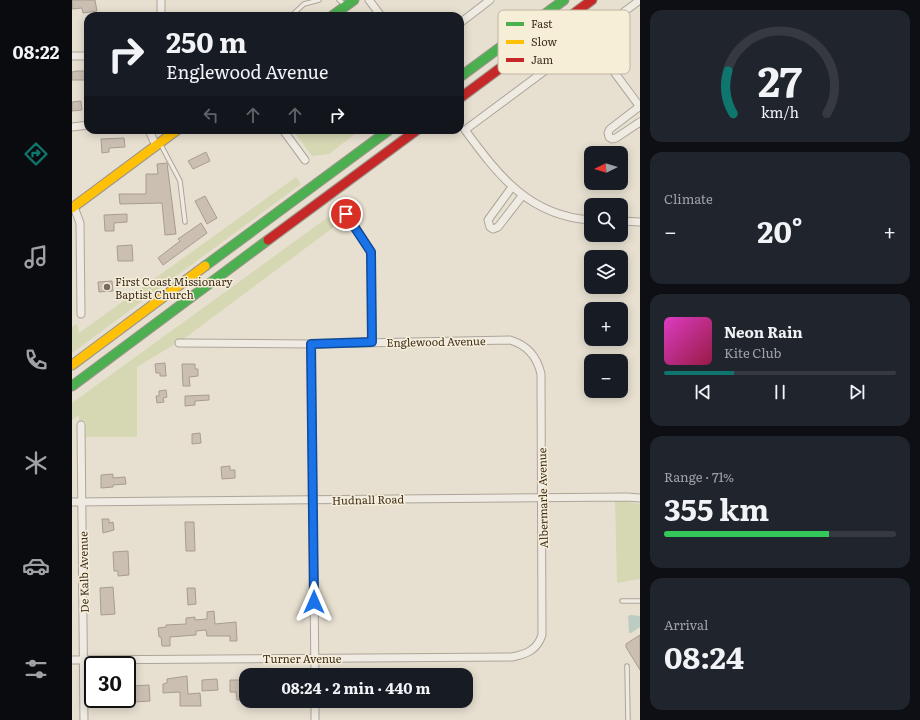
<!DOCTYPE html>
<html lang="en">
<head>
<meta charset="utf-8">
<style>
  :root { --surface:#171b24; --page:#20242c; --text:#f1f3f6; --muted:#9ea1a6; --line:#363941; --accent:#0f766e }
  body { margin:0; font-family:Literata,serif; background:var(--page); color:var(--text); height:100vh; display:flex; flex-direction:column; font-size:15px; white-space:nowrap }
  * { box-sizing:border-box; margin:0 }
  p { font-size:13px; color:var(--muted) }
  .icon { flex:none; width:22px; height:22px; fill:none; stroke:currentColor; stroke-width:2; stroke-linecap:round; stroke-linejoin:round }
  .map { position:relative; flex:1; overflow:hidden }
  .side { display:flex; flex-direction:column; gap:10px; padding:10px; background:#0d0f14; width:280px }
  .side>* { flex:none }
  .banner { position:absolute; left:12px; top:12px; width:380px; height:122px; border-radius:12px; box-shadow:0 2px 10px #0003; background:#171b24; color:var(--text); overflow:hidden }
  .needle { width:26px; rotate:265deg }
  .tools { position:absolute; left:512px; top:146px; display:grid; gap:8px }
  .tools a { display:grid; place-items:center; width:44px; height:44px; border-radius:8px; background:var(--surface); box-shadow:0 2px 10px #0003; font-size:20px }
  .speed { position:absolute; left:12px; top:656px; display:flex; gap:8px; font-size:20px; font-weight:700; text-align:center }
  .speed>* { display:grid; place-content:center; width:52px; height:52px; border-radius:50%; background:var(--surface); box-shadow:0 2px 10px #0003; line-height:1 }
  .speed .limit { border:2px solid #111; border-radius:6px; background:#fff; color:#111 }
  .pin { position:absolute; display:grid; place-items:center; width:34px; height:34px; color:#fff; margin:-17px; border:2px solid #fff; border-radius:50%; box-shadow:0 1px 4px #0007 }
  .me { position:absolute; width:44px; margin:-22px; rotate:0deg; stroke-linejoin:round; filter:drop-shadow(0 0 3px #0008) }
  .turn { display:flex; align-items:center; gap:14px; height:84px; padding:0 16px; font-size:18px }
  .turn .icon { width:52px; height:52px; stroke-width:2.5 }
  .turn b { display:block; font-size:28px; line-height:34px }
  .lanes { display:flex; align-items:center; height:38px; padding:0 16px; background:#0003; justify-content:center; gap:20px; direction:ltr }
  .lanes .off { opacity:.35 }
  .big { font-size:30px; font-weight:700; line-height:1.1 }
  .side .card { flex:1; display:flex; flex-direction:column; justify-content:center; gap:6px; min-width:0; padding:0 14px; border-radius:12px; background:var(--page) }
  .side .dial { align-items:center; gap:0 }
  .dial svg { height:104px; overflow:visible; fill:none; stroke:var(--line); stroke-width:7; stroke-linecap:round; text-anchor:middle }
  .dial text { fill:var(--text); stroke:none }
  .song { display:flex; align-items:center; gap:12px }
  .cover { width:48px; height:48px; border-radius:6px; background:linear-gradient(135deg,hsl(310 70% 55%),hsl(340 70% 35%)) }
  .played { height:4px; border-radius:2px; background:linear-gradient(90deg,var(--accent) 30%,var(--line) 30%) }
  .keys { display:flex; justify-content:space-around; direction:ltr }
  .heat { display:flex; justify-content:space-between; align-items:center; font-size:22px; direction:ltr }
  .charge { height:6px; border-radius:3px; background:linear-gradient(90deg,#34c759 71%,var(--line) 0) }
  .trip { position:absolute; left:167px; top:668px; width:234px; height:40px; border-radius:12px; background:var(--surface); box-shadow:0 2px 10px #0003; font-weight:700; line-height:40px; text-align:center }
  main { display:flex; flex:1; min-height:0 }
  .dock { display:flex; flex-direction:column; width:72px; justify-content:space-around; align-items:center; background:#090b0e; color:var(--muted) }
  .dock .icon { width:28px; height:28px }
  .dock .on { color:var(--accent) }
  .dock b { font-size:18px; color:var(--text) }
  .map>svg:first-child { display:block }
  .green { fill:#d6d7b3 }
  .water { fill:#bcccc2 }
  .building { fill:#cbbfb2; stroke:#a89c90 }
  .lines { fill:none; stroke-linecap:round; stroke-linejoin:round }
  .lane-casing { stroke:#ada599; stroke-width:5.5 }
  .street-casing { stroke:#ada599; stroke-width:9 }
  .fast-casing { stroke:#9c958a; stroke-width:11 }
  .slow-casing { stroke:#9c958a; stroke-width:11 }
  .jam-casing { stroke:#9c958a; stroke-width:11 }
  .lane { stroke:#efebe3; stroke-width:3.5 }
  .street { stroke:#efebe3; stroke-width:7 }
  .fast { stroke:#4caf50; stroke-width:9 }
  .slow { stroke:#ffc107; stroke-width:9 }
  .jam { stroke:#c62828; stroke-width:9 }
  .route-casing { stroke:#114b97; stroke-width:10 }
  .route { stroke:#1a73e8; stroke-width:7 }
  .poi-dot { fill:#786c5e; stroke:#f7eed8; stroke-width:1.5 }
  .labels { text-anchor:middle; dominant-baseline:central; stroke-width:3; stroke-linejoin:round; paint-order:stroke }
  .poi-label { font-size:11px; fill:#3d2e20; stroke:#f7eed8; text-anchor:start }
  .street-label { font-size:11px; fill:#3d2e20; stroke:#f7eed8 }
  .key { fill:#f7eed8; stroke:#bfb4a1; stroke-width:1 }
  .key-label { font-size:11px; fill:#3d2e20 }
</style>
</head>
<body>
<main>
<nav class="dock">
<b>08:22</b>
<svg class="icon on" aria-label="directions" viewBox="0 0 24 24"><path d="M12 3l9 9-9 9-9-9zM9 14v-3h6M13 9l2 2-2 2"/></svg>
<svg class="icon" aria-label="music" viewBox="0 0 24 24"><path d="M9 18V5l10-2v13"/><circle cx="6" cy="18" r="3"/><circle cx="16" cy="16" r="3"/></svg>
<svg class="icon" aria-label="phone" viewBox="0 0 24 24"><path d="M5 4h4l2 5-3 2q2 4 5 5l2-3 5 2v4C11 20 4 13 5 4z"/></svg>
<svg class="icon" aria-label="climate" viewBox="0 0 24 24"><path d="M12 3v18M4 7l16 10M4 17L20 7"/></svg>
<svg class="icon" aria-label="car" viewBox="0 0 24 24"><path d="M5 17H2v-5l4-1 3-4h7l3 4 3 1v5h-3M9 17h6M6 11h13"/><circle cx="7" cy="17" r="2"/><circle cx="17" cy="17" r="2"/></svg>
<svg class="icon" aria-label="filters" viewBox="0 0 24 24"><path d="M4 7h16M4 17h16"/><circle cx="9" cy="7" r="2"/><circle cx="15" cy="17" r="2"/></svg>
</nav>
<div class="map">
<svg width="568" height="720" viewBox="0 0 568 720">
  <rect width="100%" height="100%" fill="#e7e0d1"/>
  <!-- green -->
  <g class="green">
    <polygon points="221,130 288,130 257,154 240,156"/>
    <polygon points="224,177 229,184 0,353 0,327 5,324 7,333"/>
    <polygon points="259,215 274,218 113,338 65,367 65,437 14,437 14,422 7,422 7,415 0,420 0,403"/>
    <polygon points="543,500 568,504 568,579 545,583"/>
  </g>
  <!-- water -->
  <polygon class="water" points="559,615 568,616 568,627 559,633 557,633 556,616"/>
  <!-- building -->
  <g class="building">
    <polygon points="0,0 23,0 25,11 11,13 10,8 0,9"/>
    <polygon points="5,71 16,71 16,80 0,80 0,72"/>
    <polygon points="9,101 10,110 0,111 0,102"/>
    <polygon points="52,138 53,147 37,148 37,152 30,153 29,139"/>
    <polygon points="134,152 138,161 121,169 116,161"/>
    <polygon points="95,163 104,234 93,235 90,203 48,204 47,194 74,194 74,174 86,174 85,164"/>
    <polygon points="133,196 145,218 135,224 123,201"/>
    <polygon points="55,214 55,222 42,223 42,231 33,231 32,215"/>
    <polygon points="129,223 135,233 91,265 86,258 108,241 106,239"/>
    <polygon points="60,245 61,261 46,261 45,246"/>
    <polygon points="40,281 41,291 27,292 26,282"/>
    <polygon points="93,363 94,376 88,376 88,373 84,373 83,364"/>
    <polygon points="110,364 123,364 123,369 126,369 126,376 117,377 118,386 111,386"/>
    <polygon points="94,390 95,397 91,398 92,402 85,403 84,396 87,396 87,391"/>
    <polygon points="137,395 137,400 123,401 123,405 113,406 113,396"/>
    <polygon points="128,433 129,443 120,444 120,434"/>
    <polygon points="158,466 158,470 163,470 163,478 150,479 149,467"/>
    <polygon points="41,474 41,478 53,477 54,484 41,485 41,487 29,488 29,475"/>
    <polygon points="30,519 37,519 37,523 41,522 42,530 31,533"/>
    <polygon points="113,522 122,522 123,551 114,551"/>
    <polygon points="56,551 57,575 46,576 46,571 42,571 41,552"/>
    <polygon points="41,587 43,614 29,615 28,588"/>
    <polygon points="115,588 123,588 124,604 116,605"/>
    <polygon points="142,611 143,624 164,622 165,641 158,641 158,636 135,636 134,630 124,631 124,635 98,637 98,646 90,646 89,637 87,637 86,628 94,627 94,625 114,624 114,618 123,617 123,620 135,619 135,612"/>
    <polygon points="568,635 568,670 554,647 554,644"/>
    <polygon points="115,676 116,694 128,693 129,706 108,706 108,692 91,693 91,684 95,683 95,679"/>
    <polygon points="145,679 146,690 130,691 130,680"/>
    <polygon points="158,680 173,680 174,700 165,700 164,692 158,692"/>
    <polygon points="77,685 78,701 62,702 61,686"/>
  </g>
  <g class="lines">
    <defs>
      <g id="lane">
        <polyline points="267,0 273,5"/>
        <polyline points="219,16 232,4 247,0"/>
        <polyline points="88,143 108,181 113,222"/>
        <polyline points="550,601 568,601"/>
        <polyline points="555,666 556,720"/>
      </g>
      <g id="street">
        <polyline points="89,0 89,16"/>
        <polyline points="297,0 309,16"/>
        <polyline points="388,23 418,0"/>
        <polyline points="517,38 568,107"/>
        <polyline points="0,56 16,56"/>
        <polyline points="568,106 538,129 536,133 537,137 540,139 544,138 568,122"/>
        <polyline points="0,127 16,125"/>
        <polyline points="77,130 84,146"/>
        <polyline points="211,130 233,160"/>
        <polyline points="440,187 416,220 418,227 421,229 426,227 450,196"/>
        <polyline points="2,207 8,223 9,314"/>
        <polyline points="274,213 299,252 300,342"/>
        <path d="M519,220C457,216 427,176 393,130L568,0"/>
        <polyline points="549,221 568,222"/>
        <polyline points="239,344 243,675"/>
        <polyline points="9,425 12,720"/>
        <polyline points="0,502 555,497 568,498"/>
        <path d="M0,660L440,657C455,654 465,650 470,635L469,374C465,356 455,345 438,340L239,344L107,343"/>
        <polyline points="243,701 243,720"/>
      </g>
      <g id="fast">
        <polyline points="260,16 282,0"/>
        <polyline points="388,77 492,0"/>
        <polyline points="133,266 317,130"/>
        <polyline points="0,386 196,240"/>
      </g>
      <g id="slow">
        <polyline points="0,208 105,130"/>
        <polyline points="0,365 133,266"/>
      </g>
      <g id="jam">
        <polyline points="388,98 520,0"/>
        <polyline points="196,240 345,130"/>
      </g>
    </defs>
    <!-- lane casing -->
    <use href="#lane" class="lane-casing"/>
    <!-- street casing -->
    <use href="#street" class="street-casing"/>
    <!-- fast casing -->
    <use href="#fast" class="fast-casing"/>
    <!-- slow casing -->
    <use href="#slow" class="slow-casing"/>
    <!-- jam casing -->
    <use href="#jam" class="jam-casing"/>
    <!-- lane -->
    <use href="#lane" class="lane"/>
    <!-- street -->
    <use href="#street" class="street"/>
    <!-- fast -->
    <use href="#fast" class="fast"/>
    <!-- slow -->
    <use href="#slow" class="slow"/>
    <!-- jam -->
    <use href="#jam" class="jam"/>
  </g>
  <g class="lines">
    <defs>
      <polyline id="route" points="242,602 239,344 300,342 299,252 274,214"/>
    </defs>
    <!-- route casing -->
    <use href="#route" class="route-casing"/>
    <!-- route -->
    <use href="#route" class="route"/>
  </g>
  <!-- markers -->
  <circle class="poi-dot" cx="35" cy="287" r="4"/>
  <g class="labels">
    <!-- poi labels -->
    <g class="poi-label">
      <text x="43" y="281">First Coast Missionary<tspan x="43" dy="13">Baptist Church</tspan></text>
    </g>
    <!-- street labels -->
    <g class="street-label">
      <text transform="translate(364 341) rotate(-1)">Englewood Avenue</text>
      <text transform="translate(470 498) rotate(-91)">Albermarle Avenue</text>
      <text transform="translate(296 499) rotate(-1)">Hudnall Road</text>
      <text transform="translate(11 572) rotate(-91)">De Kalb Avenue</text>
      <text x="230" y="658">Turner Avenue</text>
    </g>
  </g>
  <!-- legend -->
  <rect x="426" y="10" width="132" height="64" rx="6" class="key"/>
  <rect x="434" y="22" width="18" height="4" fill="#4caf50"/>
  <rect x="434" y="40" width="18" height="4" fill="#ffc107"/>
  <rect x="434" y="58" width="18" height="4" fill="#c62828"/>
  <g class="key-label">
    <text x="459" y="28">Fast</text>
    <text x="459" y="46">Slow</text>
    <text x="459" y="64">Jam</text>
  </g>
</svg>
<div class="tools">
<a><svg class="needle" viewBox="-14 -14 28 28"><path d="M0-13l5 13h-10z" fill="#e53935"/><path d="M0 13l5-13h-10z" fill="#9ea1a6"/></svg></a>
<a><svg class="icon" aria-label="search" viewBox="0 0 24 24"><circle cx="10" cy="10" r="6"/><path d="M15 15l6 6"/></svg></a>
<a><svg class="icon" aria-label="layers" viewBox="0 0 24 24"><path d="M12 4l9 5-9 5-9-5zM3 14l9 5 9-5"/></svg></a>
<a>+</a>
<a>−</a>
</div>
<div class="speed"><div class="limit">30</div></div>
<div class="pin" style="left:274px;top:214px;background:#d93025"><svg class="icon" aria-label="arrive" viewBox="0 0 24 24"><path d="M6 21V4h12l-3 4 3 4H6"/></svg></div>
<svg class="me" style="left:242px;top:602px" viewBox="-20 -20 40 40"><path d="M0-17L14 15 0 8-14 15z" fill="#1a73e8" stroke="#fff" stroke-width="4"/></svg>
<div class="trip">08:24 · 2 min · 440 m</div>
<div class="banner">
<div class="turn"><svg class="icon" aria-label="right" viewBox="0 0 24 24"><path d="M7 20v-9h11M14 6l5 5-5 5"/></svg><div><b>250 m</b>Englewood Avenue</div></div>
<div class="lanes"><svg class="icon off" aria-label="left" viewBox="0 0 24 24"><path d="M17 20v-9H6M10 6l-5 5 5 5"/></svg><svg class="icon off" aria-label="ahead" viewBox="0 0 24 24"><path d="M12 20V5M6 11l6-6 6 6"/></svg><svg class="icon off" aria-label="ahead" viewBox="0 0 24 24"><path d="M12 20V5M6 11l6-6 6 6"/></svg><svg class="icon" aria-label="right" viewBox="0 0 24 24"><path d="M7 20v-9h11M14 6l5 5-5 5"/></svg></div>
</div>
</div>
<section class="side">
<div class="card dial"><svg viewBox="0 0 100 80">
<path d="M14 69A42 42 0 1 1 86 69"/>
<path d="M14 69A42 42 0 0 1 10 36" stroke="#0f766e"/>
<text x="50" y="56" font-size="32" font-weight="700">27</text>
<text x="50" y="72" font-size="11">km/h</text>
</svg></div>
<div class="card"><p>Climate</p>
<div class="heat"><a>−</a><b class="big">20°</b><a>+</a></div>
</div>
<div class="card">
<div class="song"><i class="cover"></i><div><b>Neon Rain</b><p>Kite Club</p></div></div>
<div class="played"></div>
<div class="keys"><svg class="icon" aria-label="previous" viewBox="0 0 24 24"><path d="M18 5L8 12l10 7zM5 5v14"/></svg><svg class="icon" aria-label="pause" viewBox="0 0 24 24"><path d="M8 5v14M16 5v14"/></svg><svg class="icon" aria-label="next" viewBox="0 0 24 24"><path d="M6 5l10 7-10 7zM19 5v14"/></svg></div>
</div>
<div class="card"><p>Range · 71%</p><b class="big">355 km</b><div class="charge"></div></div>
<div class="card"><p>Arrival</p><b class="big">08:24</b></div>
</section>
</main>
</body>
</html>
